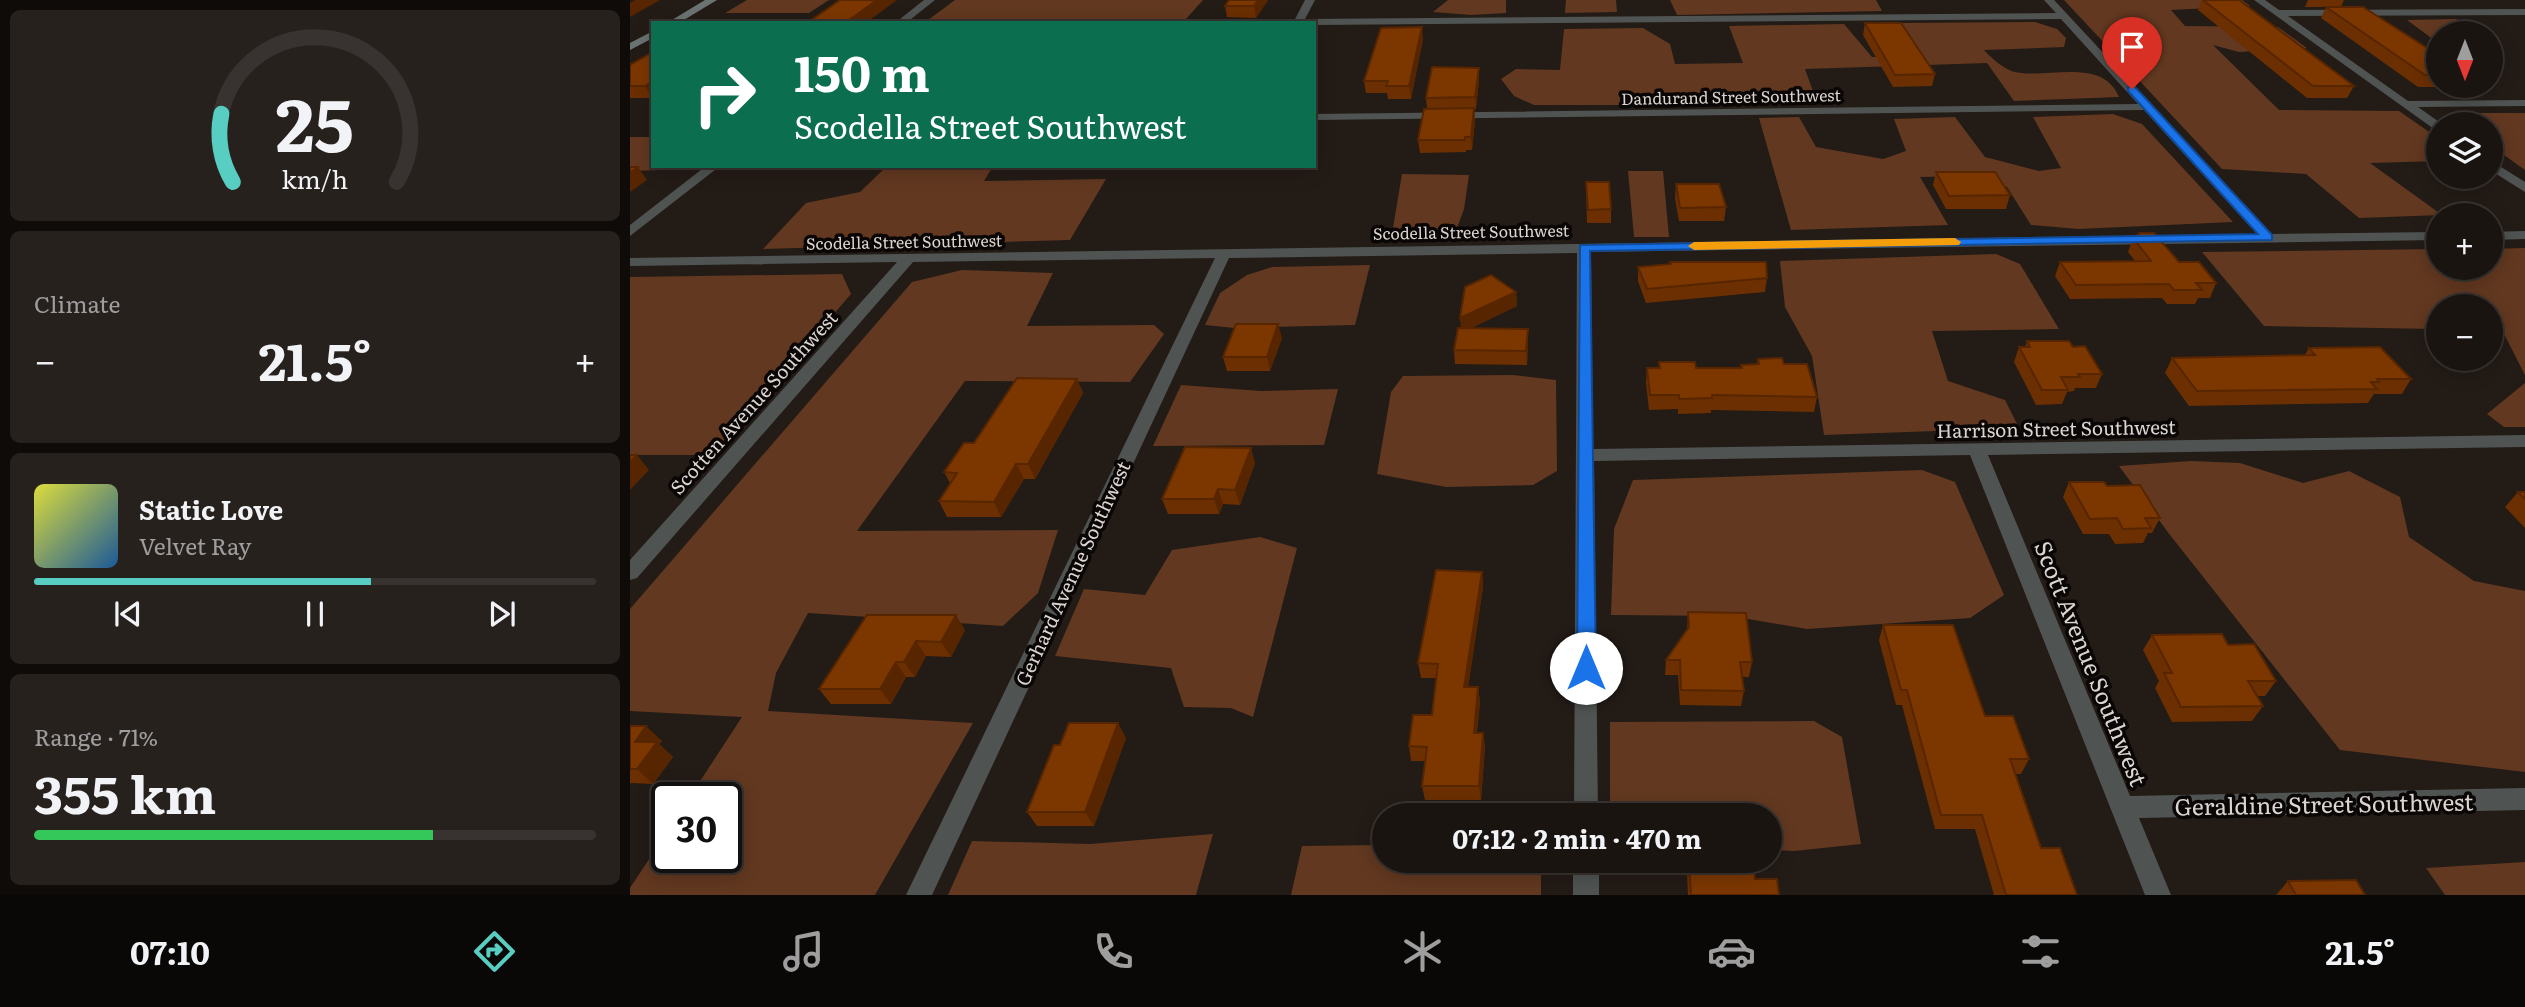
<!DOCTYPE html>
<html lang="en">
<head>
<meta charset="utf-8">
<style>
  :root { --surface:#1a1410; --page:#27211e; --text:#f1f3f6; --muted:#9f9e9f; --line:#383330; --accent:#57cec1 }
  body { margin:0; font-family:Literata,serif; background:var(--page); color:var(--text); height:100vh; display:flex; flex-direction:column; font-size:26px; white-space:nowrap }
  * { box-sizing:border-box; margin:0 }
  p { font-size:23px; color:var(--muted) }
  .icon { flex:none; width:38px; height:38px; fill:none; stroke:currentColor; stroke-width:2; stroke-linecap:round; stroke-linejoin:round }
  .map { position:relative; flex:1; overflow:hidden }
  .side { display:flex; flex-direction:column; gap:10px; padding:10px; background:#0e0b09; width:630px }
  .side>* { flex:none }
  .banner { position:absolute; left:21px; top:21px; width:665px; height:147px; border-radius:0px; box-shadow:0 4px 18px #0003,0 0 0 2px var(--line); background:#0b6e4f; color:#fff; overflow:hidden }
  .needle { width:46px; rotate:180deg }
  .fabs { position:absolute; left:1796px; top:21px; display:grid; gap:14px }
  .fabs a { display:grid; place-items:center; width:77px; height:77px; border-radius:50%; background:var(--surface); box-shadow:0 4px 18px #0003,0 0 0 2px var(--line); font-size:35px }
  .speed { position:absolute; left:21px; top:782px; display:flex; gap:14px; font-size:35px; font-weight:700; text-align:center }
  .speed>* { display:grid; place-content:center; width:91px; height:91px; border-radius:50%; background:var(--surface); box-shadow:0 4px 18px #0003,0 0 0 2px var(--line); line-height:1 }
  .speed .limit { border:4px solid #111; border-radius:10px; background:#fff; color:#111 }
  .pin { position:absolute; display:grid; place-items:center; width:60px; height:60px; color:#fff; margin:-72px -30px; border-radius:50% 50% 50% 0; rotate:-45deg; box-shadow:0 0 7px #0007 }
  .pin .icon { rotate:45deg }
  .me { position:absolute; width:77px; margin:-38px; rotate:0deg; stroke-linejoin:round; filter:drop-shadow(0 0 5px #0008) }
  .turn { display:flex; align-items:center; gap:24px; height:147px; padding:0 28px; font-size:32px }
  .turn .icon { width:91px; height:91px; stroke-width:2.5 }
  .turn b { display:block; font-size:49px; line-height:60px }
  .big { font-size:52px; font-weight:700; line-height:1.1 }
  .side .tile { flex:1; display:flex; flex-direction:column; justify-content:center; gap:10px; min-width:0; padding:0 24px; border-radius:10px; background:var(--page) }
  .side .dial { align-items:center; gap:0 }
  .dial svg { height:182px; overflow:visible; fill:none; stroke:var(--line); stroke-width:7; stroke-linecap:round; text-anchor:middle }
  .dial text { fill:var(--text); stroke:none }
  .song { display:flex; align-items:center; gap:21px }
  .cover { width:84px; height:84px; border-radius:10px; background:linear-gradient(135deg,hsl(60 70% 55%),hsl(210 70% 35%)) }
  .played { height:7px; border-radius:4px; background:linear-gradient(90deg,var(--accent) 60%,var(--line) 60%) }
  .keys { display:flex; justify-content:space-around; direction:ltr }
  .heat { display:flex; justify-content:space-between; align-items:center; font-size:38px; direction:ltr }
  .charge { height:10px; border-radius:5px; background:linear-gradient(90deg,#34c759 71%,var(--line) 0) }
  .trip { position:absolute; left:742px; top:803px; width:410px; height:70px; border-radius:35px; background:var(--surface); box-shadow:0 4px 18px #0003,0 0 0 2px var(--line); font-weight:700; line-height:70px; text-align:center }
  .tabs { display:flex; height:112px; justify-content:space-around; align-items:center; background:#0a0806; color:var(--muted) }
  .tabs .icon { width:49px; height:49px }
  .tabs .selected { color:var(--accent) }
  .tabs b { font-size:32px; color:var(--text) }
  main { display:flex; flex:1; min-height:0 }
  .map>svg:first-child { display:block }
  .green { fill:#623820 }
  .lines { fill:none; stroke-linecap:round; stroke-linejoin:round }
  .street { fill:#4f5453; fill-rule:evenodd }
  .secondary { fill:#6b7472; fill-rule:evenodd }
  .wall { fill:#6b2f01 }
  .shaded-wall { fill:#572601 }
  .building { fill:#7c3701; stroke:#572601; stroke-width:2 }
  .route { fill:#1a73e8; stroke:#114b97; stroke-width:2 }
  .slow { fill:#f59e0b }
  .labels { text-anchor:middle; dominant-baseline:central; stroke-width:7; stroke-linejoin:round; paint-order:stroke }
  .far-street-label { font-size:16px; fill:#dbd5d2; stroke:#090605 }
  .street-label { font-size:19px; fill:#dbd5d2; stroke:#090605 }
  .near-street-label { font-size:23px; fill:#dbd5d2; stroke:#090605 }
</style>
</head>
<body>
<main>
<section class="side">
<div class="tile dial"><svg viewBox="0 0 100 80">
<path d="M14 69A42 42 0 1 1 86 69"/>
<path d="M14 69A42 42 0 0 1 9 39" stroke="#57cec1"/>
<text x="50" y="56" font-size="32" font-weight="700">25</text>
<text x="50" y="72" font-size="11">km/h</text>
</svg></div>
<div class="tile"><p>Climate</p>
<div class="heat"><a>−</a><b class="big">21.5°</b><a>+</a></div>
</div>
<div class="tile">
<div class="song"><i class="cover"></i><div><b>Static Love</b><p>Velvet Ray</p></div></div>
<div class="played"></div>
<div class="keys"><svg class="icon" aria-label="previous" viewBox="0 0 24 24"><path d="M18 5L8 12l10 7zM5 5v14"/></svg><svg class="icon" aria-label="pause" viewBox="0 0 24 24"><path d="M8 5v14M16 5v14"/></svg><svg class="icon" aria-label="next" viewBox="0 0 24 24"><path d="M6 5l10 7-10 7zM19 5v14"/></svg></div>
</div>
<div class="tile"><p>Range · 71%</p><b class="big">355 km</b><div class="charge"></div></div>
</section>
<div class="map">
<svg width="1895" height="895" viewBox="0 0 1895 895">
  <rect width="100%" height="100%" fill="#231b16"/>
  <!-- green -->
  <g class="green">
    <polygon points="117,0 199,0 179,13 95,13"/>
    <polygon points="325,0 573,0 555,20 651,21 294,23"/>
    <polygon points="818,0 876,0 876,13 841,15 803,12"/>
    <polygon points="936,0 986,0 987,12 935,13"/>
    <polygon points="1040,0 1246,0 1252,11 1047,15"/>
    <polygon points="1434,0 1612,0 1620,6 1541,10 1555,26 1648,27 1677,48 1609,52 1583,45 1649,110 1769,111 1808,138 1808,161 1740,163 1812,215 1729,218 1676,174 1592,169"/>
    <polygon points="1826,19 1852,33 1808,33 1808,43 1777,20"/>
    <path d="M1405,22L1427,29L1436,38L1434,47L1354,50C1360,57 1375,70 1385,72C1419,79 1472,57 1489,97L1384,101L1357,63L1175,69L1188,105H904L884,96L871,79L886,69L930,70L934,29L1013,28L1040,44L1045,64L1113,63L1099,26L1214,24L1242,57H1290L1271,23Z"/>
    <polygon points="1844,113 1895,113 1895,170 1860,145 1860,124 1831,124 1823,119"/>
    <polygon points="1483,114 1512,124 1603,222 1448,229 1401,225 1377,187 1336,176 1290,177 1318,225 1161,230 1129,118 1169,117 1186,147 1253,159 1276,151 1264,119 1325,117 1355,157 1409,171 1431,168 1403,117"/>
    <polygon points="0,137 23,137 23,166 64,166 60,169 0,171"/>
    <polygon points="257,166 363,166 354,181 476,179 440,240 133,249 176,203 230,192"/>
    <polygon points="998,171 1033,171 1039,237 1004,237"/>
    <polygon points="772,174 839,175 834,209 823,239 761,240"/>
    <polygon points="1895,248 1895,375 1874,334 1860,333 1860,306 1808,306 1808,329 1634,326 1572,252 1808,249 1808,268 1860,268 1860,249"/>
    <polygon points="1366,254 1390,264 1429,329 1302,331 1318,381 1375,400 1389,428 1194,435 1182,356 1155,307 1150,261"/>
    <polygon points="740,265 725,325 604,328 575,325 590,293 617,275 642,267"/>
    <polygon points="332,270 423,273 397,326 524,325 534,334 500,382 335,381 227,531 428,530 408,593 373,626 178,613 146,673 138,711 343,723 245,895 0,895 0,888 37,832 37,858 96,858 96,798 59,798 112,717 0,711 0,609 282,282"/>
    <polygon points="212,274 221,294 83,455 0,455 0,277"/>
    <polygon points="883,375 926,380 927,471 903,485 816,487 747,474 761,392 773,376"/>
    <polygon points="1895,383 1895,427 1874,427 1857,414"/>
    <polygon points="551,385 631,391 708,389 694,445 523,446"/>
    <polygon points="1561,461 1610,463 1673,483 1719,471 1770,497 1779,537 1844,581 1895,591 1895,772 1710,750 1540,535 1489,466"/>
    <polygon points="1292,470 1325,482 1374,595 1340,618 1177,629 1101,616 981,615 984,529 1003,480"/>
    <polygon points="630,537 667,548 623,717 601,708 554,707 541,668 425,656 454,589 515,595 542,550"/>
    <polygon points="1184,721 1212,737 1231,844 1164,851 1139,850 1139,816 980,815 980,722"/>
    <polygon points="583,834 566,895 318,895 342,841 460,844"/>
    <polygon points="754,845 754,861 911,861 911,895 661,895 672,846"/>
    <polygon points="1895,862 1895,895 1815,895 1796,868"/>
  </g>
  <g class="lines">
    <!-- street -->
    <g class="street">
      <polygon points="294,0 305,0 276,23 265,23"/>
      <polygon points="675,0 685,0 675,19 1426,13 1414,0 1424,0 1642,234 1808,232 1808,240 961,252 963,449 1895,435 1895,447 1358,455 1500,796 1895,788 1895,810 1509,818 1541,895 1515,895 1340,455 964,461 968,816 944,816 947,253 599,258 302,895 276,895 585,258 283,262 7,578 0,580 0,560 267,262 0,266 0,258 1627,234 1514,110 684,120 684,114 1508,104 1431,19 684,25 663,23"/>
      <polygon points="1624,0 1635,0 1649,10 1895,9 1895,15 1658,16 1778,101 1895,100 1895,106 1788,107 1812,124 1808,124 1808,130 1804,129"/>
      <polygon points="1860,160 1895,182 1895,192 1860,170"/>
      <polygon points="76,166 90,166 0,236 0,225"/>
      <polygon points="1895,231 1895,239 1860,240 1860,232"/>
      <rect x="943" y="861" width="26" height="34"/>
    </g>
    <!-- secondary -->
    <g class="secondary">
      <polygon points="75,0 87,0 49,23 37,23"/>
      <polygon points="23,31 23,38 0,50 0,43"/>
    </g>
  </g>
  <!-- wall -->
  <g class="wall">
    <polygon points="599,0 638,0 626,18 597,17 595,6"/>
    <polygon points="1572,0 1609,0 1724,86 1717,98 1677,98 1568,10"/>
    <polygon points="1678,0 1714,0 1711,7 1675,7"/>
    <polygon points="1696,7 1808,55 1808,86 1833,86 1832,87 1788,87 1691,18"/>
    <polygon points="1235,23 1305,74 1302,86 1263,87 1233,35"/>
    <polygon points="793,39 781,99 758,99 757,93 736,93 734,81"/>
    <polygon points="23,52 23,98 0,98 0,65"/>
    <polygon points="849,80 846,109 844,109 845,121 842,150 836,150 836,152 790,153 788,140 797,109 796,98"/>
    <polygon points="1306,172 1380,195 1376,209 1316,209 1303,185"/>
    <polygon points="956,182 981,209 981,223 957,223"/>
    <polygon points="1046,184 1096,207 1094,221 1049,221 1045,198"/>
    <polygon points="1503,238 1586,283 1580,298 1568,298 1565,304 1537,304 1532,298 1440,299 1425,276 1430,262 1505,261 1498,252"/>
    <polygon points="1040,262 1137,278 1135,292 1016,303 1008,281 1008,267 1040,264"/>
    <polygon points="886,292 887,306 839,329 898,344 897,365 825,364 824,350 831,328"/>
    <polygon points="652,338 640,371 597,371 593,357"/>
    <polygon points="1397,341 1443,347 1472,374 1466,388 1445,388 1444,391 1437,392 1432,404 1406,405 1384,362 1389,347 1395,347"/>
    <polygon points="1679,348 1781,379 1772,394 1744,394 1738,403 1559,406 1535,373 1542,358 1675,355"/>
    <polygon points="1128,359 1154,364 1187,397 1184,412 1081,410 1081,413 1048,414 1048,409 1019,410 1016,383 1017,368 1029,368 1029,362 1066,368 1111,368 1111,365 1127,364"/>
    <polygon points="447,379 453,393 405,479 394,479 371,517 317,517 309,501 320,483 314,472 344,443"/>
    <polygon points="625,463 610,505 593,504 589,514 538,514 532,499"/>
    <polygon points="1439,482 1477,486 1530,518 1522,533 1518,533 1513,543 1485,544 1479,534 1453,534 1433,497"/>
    <polygon points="1888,492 1895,492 1895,528 1875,507"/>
    <polygon points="852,572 853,587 838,687 848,687 850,702 847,733 853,733 855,747 851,800 795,800 792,786 795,761 781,761 779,746 802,715 807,678 791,678 788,663"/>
    <polygon points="1058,612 1122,662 1119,677 1112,677 1114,691 1111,706 1050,705 1048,675 1035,675 1036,660 1057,631"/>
    <polygon points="237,615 335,630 321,657 296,656 285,677 276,677 261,704 201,704 189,689"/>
    <polygon points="1253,625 1355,716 1399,759 1391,774 1385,774 1411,848 1447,895 1364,895 1345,829 1305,829 1272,705 1266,705 1249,640"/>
    <polygon points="1522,635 1598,645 1646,681 1635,696 1627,696 1633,706 1622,721 1542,722 1525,688 1529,681 1513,650"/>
    <polygon points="0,726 32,741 29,744 43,757 23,784 1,783 0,785"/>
    <polygon points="496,738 464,826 407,826 397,812 430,745"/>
    <polygon points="1059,861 1125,879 1149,895 1058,895 1057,873"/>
    <polygon points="1658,881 1735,895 1646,895"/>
  </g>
  <!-- shaded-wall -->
  <g class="shaded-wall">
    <polygon points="5,0 30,0 0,17 0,3"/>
    <polygon points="247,0 267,0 236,23 215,23"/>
    <polygon points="628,0 638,0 626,18 624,6"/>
    <polygon points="792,27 793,39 781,99 779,86"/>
    <polygon points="849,68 849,80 846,109 845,97"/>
    <polygon points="23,81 23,98 22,98 15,86"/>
    <polygon points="844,108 845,121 842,150 841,137"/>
    <polygon points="8,167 17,180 0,192 0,173"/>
    <polygon points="886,292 887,306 831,332 830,318"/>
    <polygon points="648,324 652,338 640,371 637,357"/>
    <polygon points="898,329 898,344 897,365 896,351"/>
    <polygon points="447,379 453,393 405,479 398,464"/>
    <polygon points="621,448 625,463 610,505 605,490"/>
    <polygon points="7,455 19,470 0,490 0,462"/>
    <polygon points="386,464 394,479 371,517 364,502"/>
    <polygon points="588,489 593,504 589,514 584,499"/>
    <polygon points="852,572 853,587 836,702 834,687"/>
    <polygon points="326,615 335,630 321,657 311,642"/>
    <polygon points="286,641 296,656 285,677 274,662"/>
    <polygon points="266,662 276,677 261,704 250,689"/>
    <polygon points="848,687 850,702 845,747 844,733"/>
    <polygon points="488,723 496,738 464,826 455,812"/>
    <polygon points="16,726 32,741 29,744 43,757 23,784 7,769 5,742"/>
    <polygon points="853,733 855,747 851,800 849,786"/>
  </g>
  <!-- building -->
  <g class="building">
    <polygon points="210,0 247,0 215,23 177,23"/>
    <polygon points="599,0 628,0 624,6 595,6"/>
    <polygon points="1573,0 1609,0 1724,86 1683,86"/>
    <polygon points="1696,7 1733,7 1808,55 1808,75 1795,75"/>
    <polygon points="1235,23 1271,23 1305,74 1265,75"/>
    <polygon points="792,27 779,86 756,86 758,81 734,81 751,28"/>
    <polygon points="23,52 23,81 15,86 0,86 0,65"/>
    <polygon points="802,67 849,68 845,97 796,98"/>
    <polygon points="844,108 841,137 835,137 835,140 788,140 794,109"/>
    <polygon points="0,167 8,167 0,173"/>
    <polygon points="1306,172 1365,172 1380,195 1319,196"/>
    <polygon points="956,182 979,182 981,209 958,210"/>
    <polygon points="1046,184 1089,184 1096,207 1050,208"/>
    <polygon points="1510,233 1524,233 1549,262 1569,262 1586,283 1566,283 1572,290 1544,290 1539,284 1446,285 1430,262 1521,261 1503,238"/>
    <polygon points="1040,262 1136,262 1137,278 1017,289 1008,267 1041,264"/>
    <polygon points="861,275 886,292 830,318 835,287"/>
    <polygon points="606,324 648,324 637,357 593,357"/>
    <polygon points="828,328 898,329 896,351 824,350"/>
    <polygon points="1397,341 1439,341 1443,347 1455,346 1472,374 1448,374 1450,377 1431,377 1438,390 1412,390 1389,347 1400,347"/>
    <polygon points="1750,347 1781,379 1747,379 1749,382 1741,382 1747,389 1567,391 1542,358 1685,355 1679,348"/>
    <polygon points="1152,358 1154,364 1177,364 1187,397 1082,395 1082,398 1049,399 1049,395 1020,395 1017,368 1030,368 1029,362 1065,362 1066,368 1112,368 1111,365 1129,364 1128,359"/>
    <polygon points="387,378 447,379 398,464 386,464 364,502 309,501 327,473 314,472 334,443 344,443"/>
    <polygon points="555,447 621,448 605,490 588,489 584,499 532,499"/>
    <polygon points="0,455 7,455 0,462"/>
    <polygon points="1439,482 1474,482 1477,486 1510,485 1530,518 1515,518 1521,528 1493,529 1487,518 1460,519"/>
    <polygon points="1888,492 1895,492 1895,499"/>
    <polygon points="806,570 852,572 834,687 848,687 844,733 853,733 849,786 792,786 797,747 779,746 783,715 802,715 808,664 788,663"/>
    <polygon points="1058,612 1116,613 1122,662 1110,662 1114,691 1051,690 1050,660 1036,660 1059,627"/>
    <polygon points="237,615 326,615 311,642 286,641 274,662 266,662 250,689 189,689"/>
    <polygon points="1253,625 1323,625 1355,716 1383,716 1399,759 1380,759 1411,848 1430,848 1447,895 1376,895 1352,815 1311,815 1277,690 1271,690"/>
    <polygon points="1592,634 1598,645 1624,644 1646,681 1618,681 1633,706 1551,707 1534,673 1542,673 1522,635"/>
    <polygon points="439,723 488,723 455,812 397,812 424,745 430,745"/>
    <polygon points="0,726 16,726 5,742 27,742 7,769 0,769"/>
    <polygon points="1059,861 1123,861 1125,879 1147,879 1149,895 1061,895"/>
    <polygon points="1726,880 1735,895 1666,895 1658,881"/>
  </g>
  <!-- route -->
  <polygon class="route" points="1498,87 1505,87 1642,235 1642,240 960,251 966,668 963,674 956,676 949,674 947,668 950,245 1628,234 1498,91"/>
  <!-- slow -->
  <polygon class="slow" points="1325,238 1331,242 1329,245 1064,250 1058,246 1064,242"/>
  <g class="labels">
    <!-- far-street labels -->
    <g class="far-street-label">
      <text transform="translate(1101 96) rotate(-1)">Dandurand Street Southwest</text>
      <text transform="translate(841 231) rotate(-1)">Scodella Street Southwest</text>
      <text transform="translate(274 241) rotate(-1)">Scodella Street Southwest</text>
    </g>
    <!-- street labels -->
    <g class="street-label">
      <text transform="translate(123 402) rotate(-48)">Scotten Avenue Southwest</text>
      <text transform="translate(1426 428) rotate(-1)">Harrison Street Southwest</text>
      <text transform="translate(442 573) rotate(-65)">Gerhard Avenue Southwest</text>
    </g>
    <!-- near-street labels -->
    <g class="near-street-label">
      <text transform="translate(1462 663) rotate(68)">Scott Avenue Southwest</text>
      <text transform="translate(1694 803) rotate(-1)">Geraldine Street Southwest</text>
    </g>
  </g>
</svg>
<div class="fabs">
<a><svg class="needle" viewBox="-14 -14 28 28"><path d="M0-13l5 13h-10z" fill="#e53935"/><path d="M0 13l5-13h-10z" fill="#9f9e9f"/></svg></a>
<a><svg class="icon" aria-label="layers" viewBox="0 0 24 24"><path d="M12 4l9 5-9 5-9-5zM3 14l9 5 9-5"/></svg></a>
<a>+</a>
<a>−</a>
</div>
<div class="speed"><div class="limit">30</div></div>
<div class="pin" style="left:1502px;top:89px;background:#d93025"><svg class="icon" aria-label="arrive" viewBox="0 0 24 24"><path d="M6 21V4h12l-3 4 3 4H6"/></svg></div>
<svg class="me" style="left:956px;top:668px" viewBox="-20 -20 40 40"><circle r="19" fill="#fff"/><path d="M0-13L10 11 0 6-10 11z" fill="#1a73e8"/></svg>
<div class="trip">07:12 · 2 min · 470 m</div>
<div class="banner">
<div class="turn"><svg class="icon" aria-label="right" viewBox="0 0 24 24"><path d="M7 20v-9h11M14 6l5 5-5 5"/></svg><div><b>150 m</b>Scodella Street Southwest</div></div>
</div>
</div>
</main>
<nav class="tabs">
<b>07:10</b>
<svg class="icon selected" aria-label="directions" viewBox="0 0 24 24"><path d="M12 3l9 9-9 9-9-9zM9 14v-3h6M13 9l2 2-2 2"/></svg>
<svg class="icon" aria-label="music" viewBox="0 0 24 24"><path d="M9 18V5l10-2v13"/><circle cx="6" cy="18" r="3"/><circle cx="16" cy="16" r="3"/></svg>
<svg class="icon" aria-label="phone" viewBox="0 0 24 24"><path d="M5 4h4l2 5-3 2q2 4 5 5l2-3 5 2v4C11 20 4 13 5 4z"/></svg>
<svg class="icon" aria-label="climate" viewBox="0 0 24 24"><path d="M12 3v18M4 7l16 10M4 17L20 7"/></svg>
<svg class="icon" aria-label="car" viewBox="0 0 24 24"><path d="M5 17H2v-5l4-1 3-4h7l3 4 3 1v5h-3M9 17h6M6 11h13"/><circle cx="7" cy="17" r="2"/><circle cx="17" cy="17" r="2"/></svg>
<svg class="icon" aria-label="filters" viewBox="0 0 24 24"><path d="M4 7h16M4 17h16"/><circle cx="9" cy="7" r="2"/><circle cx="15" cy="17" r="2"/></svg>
<b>21.5°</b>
</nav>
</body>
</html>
